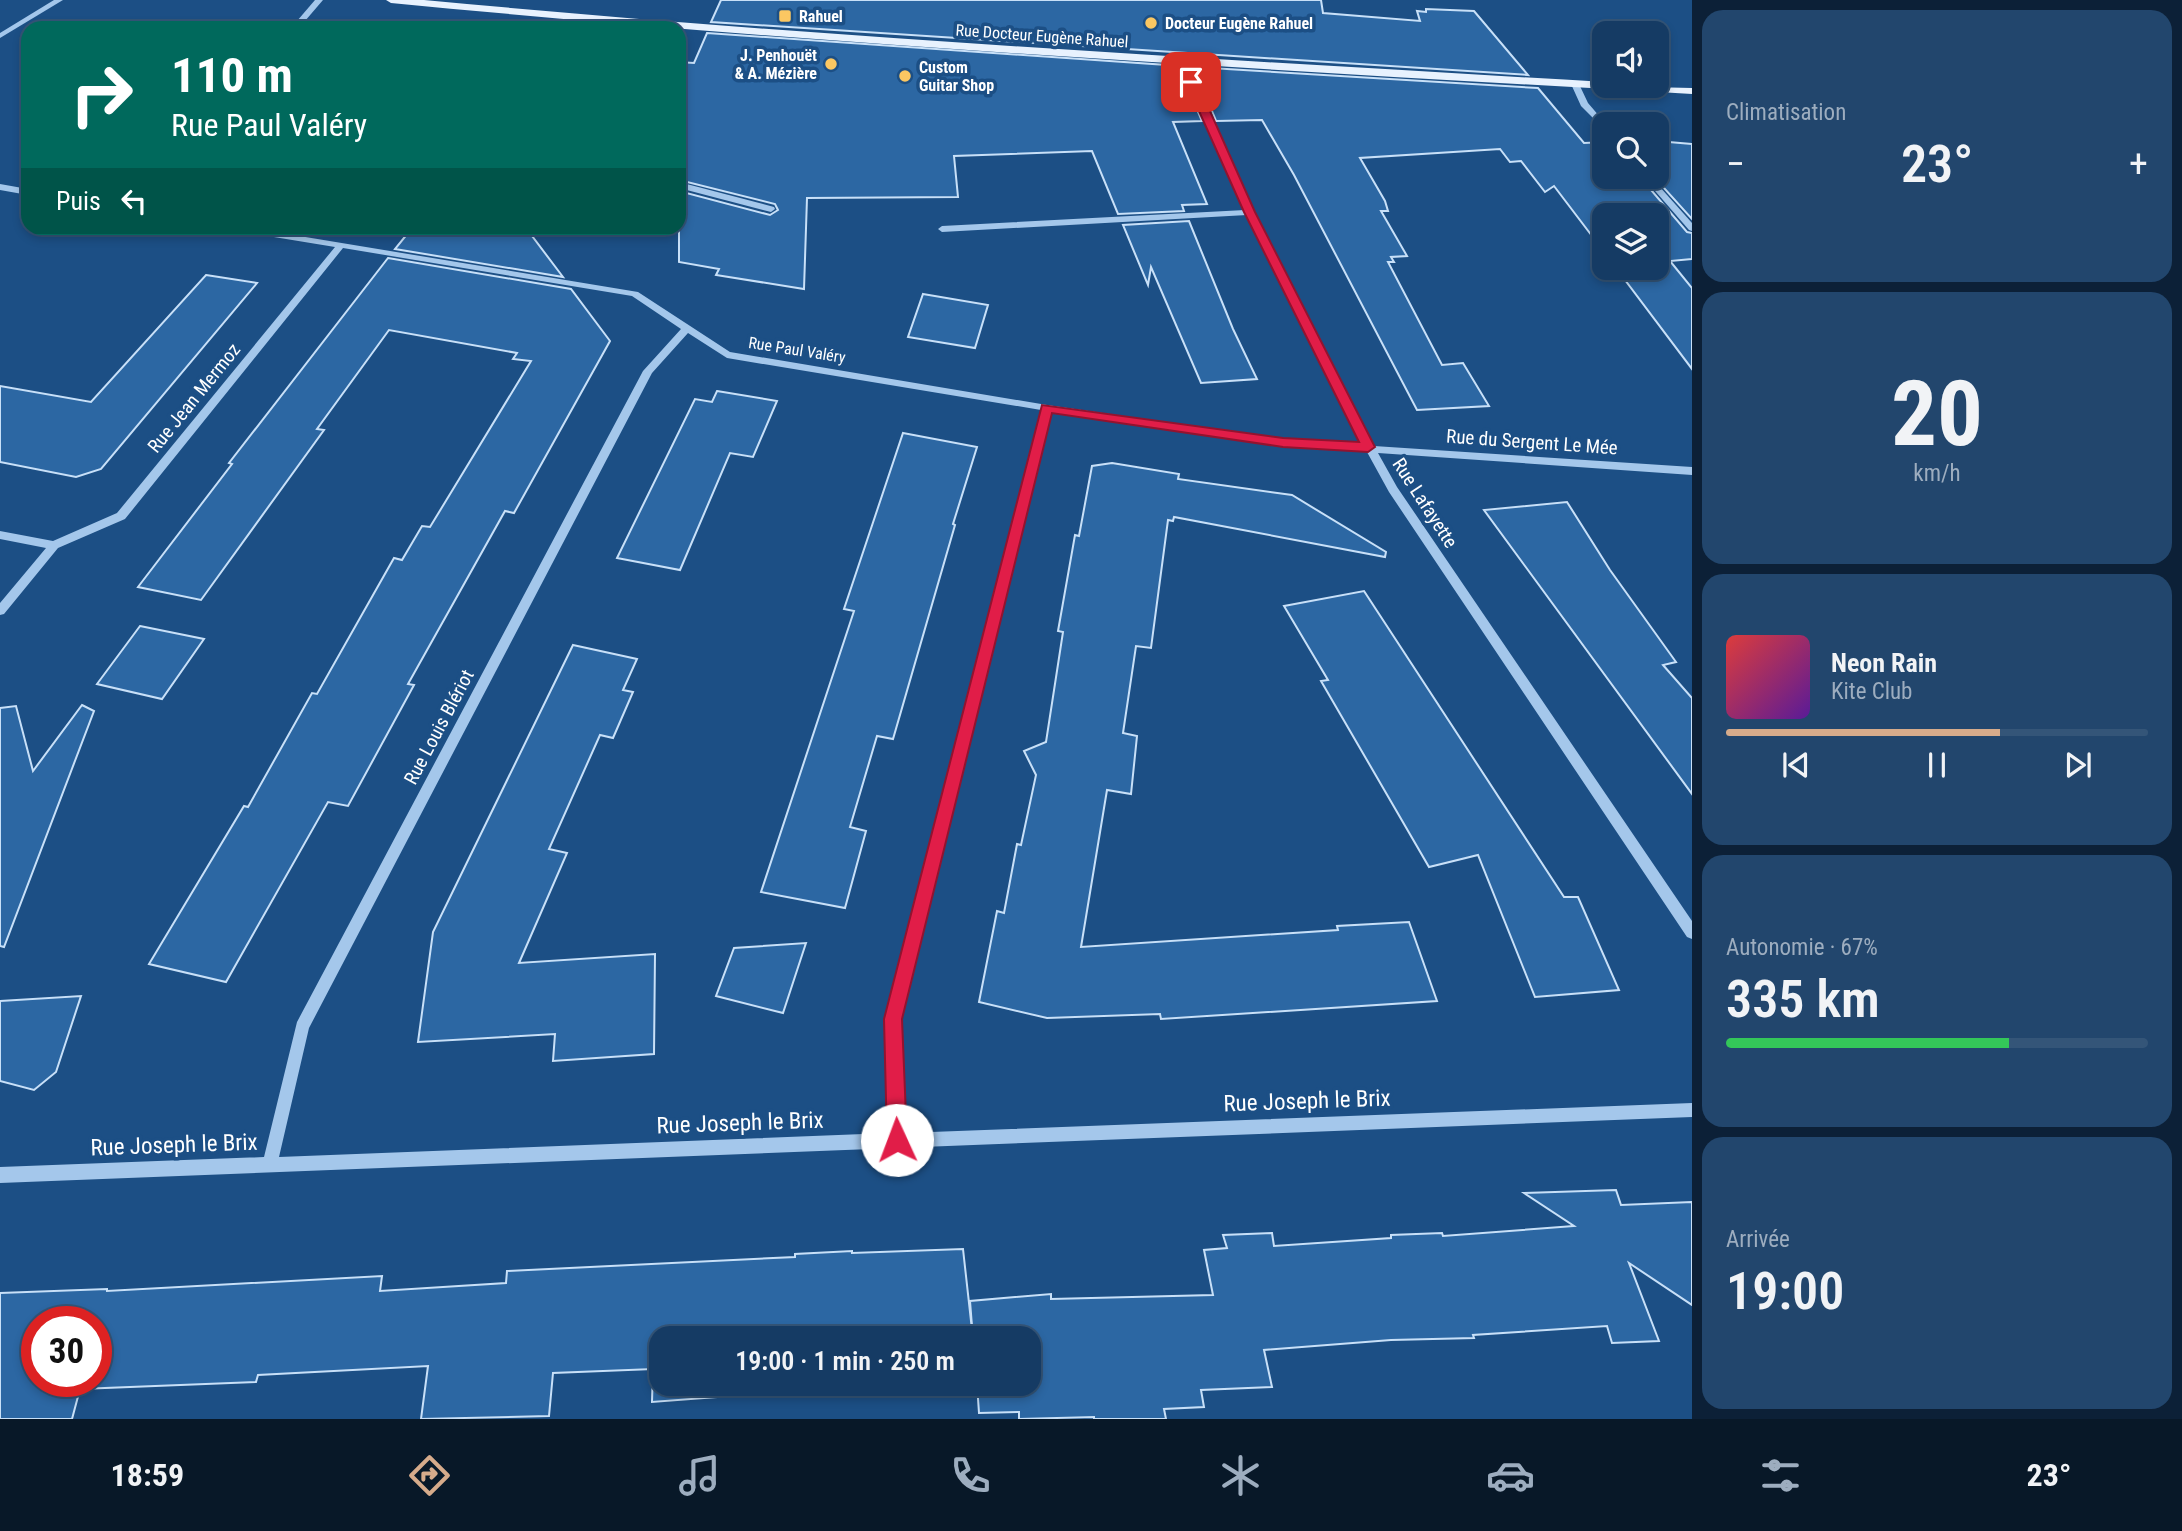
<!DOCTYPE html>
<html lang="fr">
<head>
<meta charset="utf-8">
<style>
  :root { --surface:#153b64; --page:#22466d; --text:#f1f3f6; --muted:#9dadbf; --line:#345578; --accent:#d6ab8b }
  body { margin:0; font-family:"Roboto Condensed",sans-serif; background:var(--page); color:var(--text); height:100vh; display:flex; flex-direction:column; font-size:26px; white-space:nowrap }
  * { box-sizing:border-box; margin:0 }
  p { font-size:23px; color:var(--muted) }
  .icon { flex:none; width:38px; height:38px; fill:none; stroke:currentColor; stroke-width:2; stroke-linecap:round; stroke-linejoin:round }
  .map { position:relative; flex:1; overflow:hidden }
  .side { display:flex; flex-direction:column; gap:10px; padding:10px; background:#0c2037; width:490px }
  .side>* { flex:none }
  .top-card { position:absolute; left:21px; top:21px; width:665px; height:214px; border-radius:21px; box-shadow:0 4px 10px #0003,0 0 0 2px var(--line); background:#00695c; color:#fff; overflow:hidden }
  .buttons { position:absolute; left:1592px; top:21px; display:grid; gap:14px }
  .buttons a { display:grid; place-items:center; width:77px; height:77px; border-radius:14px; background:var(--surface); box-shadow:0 4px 10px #0003,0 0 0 2px var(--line); font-size:35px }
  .speed { position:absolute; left:21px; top:1306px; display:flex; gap:14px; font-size:35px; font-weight:700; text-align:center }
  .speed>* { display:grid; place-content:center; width:91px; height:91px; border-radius:50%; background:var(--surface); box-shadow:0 4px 10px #0003,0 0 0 2px var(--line); line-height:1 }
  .speed .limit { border:10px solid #d22; background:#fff; color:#111 }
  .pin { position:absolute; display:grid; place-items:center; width:60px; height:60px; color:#fff; margin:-30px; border-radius:14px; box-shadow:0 4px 10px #0006 }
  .me { position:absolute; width:77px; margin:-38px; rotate:358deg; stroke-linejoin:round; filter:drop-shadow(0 0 5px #0008) }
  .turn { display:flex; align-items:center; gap:24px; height:147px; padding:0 35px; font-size:32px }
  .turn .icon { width:91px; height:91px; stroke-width:2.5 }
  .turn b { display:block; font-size:49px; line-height:60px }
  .then { display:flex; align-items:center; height:66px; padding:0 35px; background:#0003; gap:14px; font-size:26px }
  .big { font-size:52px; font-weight:600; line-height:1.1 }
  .side .tile { flex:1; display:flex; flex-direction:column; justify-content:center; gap:10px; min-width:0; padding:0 24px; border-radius:21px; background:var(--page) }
  .side .dial { align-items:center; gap:0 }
  .dial b { font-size:91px; line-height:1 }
  .song { display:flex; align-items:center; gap:21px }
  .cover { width:84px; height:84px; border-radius:10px; background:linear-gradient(135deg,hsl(0 70% 55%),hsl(270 70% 35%)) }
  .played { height:7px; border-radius:4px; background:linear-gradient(90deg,var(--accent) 65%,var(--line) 65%) }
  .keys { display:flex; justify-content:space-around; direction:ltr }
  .heat { display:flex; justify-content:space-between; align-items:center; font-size:38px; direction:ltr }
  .charge { height:10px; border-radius:5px; background:linear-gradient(90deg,#34c759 67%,var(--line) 0) }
  .trip { position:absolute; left:649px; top:1326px; width:392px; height:70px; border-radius:21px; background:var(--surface); box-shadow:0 4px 10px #0003,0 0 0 2px var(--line); font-weight:600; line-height:70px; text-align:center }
  .menu { display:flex; height:112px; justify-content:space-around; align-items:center; background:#081828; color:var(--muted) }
  .menu .icon { width:49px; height:49px }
  .menu .selected { color:var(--accent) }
  .menu b { font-size:32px; color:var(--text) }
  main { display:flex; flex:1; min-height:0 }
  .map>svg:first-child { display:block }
  .building { fill:#2c67a3; stroke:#c8e0f8; stroke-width:2; fill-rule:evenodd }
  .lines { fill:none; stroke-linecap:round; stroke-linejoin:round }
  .minor { fill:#a4c7eb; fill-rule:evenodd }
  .major { fill:#e8f2fe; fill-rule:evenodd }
  .route { fill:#e11d48; stroke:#92132f; stroke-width:2 }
  .poi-dot { fill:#fbc762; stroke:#1c4f85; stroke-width:2.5 }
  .labels { text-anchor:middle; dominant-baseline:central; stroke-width:7; stroke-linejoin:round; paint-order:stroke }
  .far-poi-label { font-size:16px; font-weight:bold; fill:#fff; stroke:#1c4f85; text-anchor:start }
  .far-street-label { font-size:16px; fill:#fff; stroke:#1c4f85 }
  .street-label { font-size:19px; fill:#fff; stroke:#1c4f85 }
  .near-street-label { font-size:23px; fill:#fff; stroke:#1c4f85 }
</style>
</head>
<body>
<main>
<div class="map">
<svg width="1692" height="1419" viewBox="0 0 1692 1419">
  <rect width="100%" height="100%" fill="#1c4f85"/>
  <!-- building -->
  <g class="building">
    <polygon points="721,0 1321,0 1323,13 1420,21 1417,11 1426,12 1426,9 1474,11 1528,75 711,22"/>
    <polygon points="707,33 1181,66 1182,75 1202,121 1173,122 1207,204 1182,205 1184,211 1118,214 1092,151 954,156 958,197 807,198 804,289 716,275 719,269 679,262 679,191 770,215 778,210 775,204 679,180 679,62 694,63"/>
    <polygon points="1194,67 1538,88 1584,143 1605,142 1605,177 1640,177 1687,232 1692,233 1692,259 1670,261 1692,288 1692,369 1616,268 1657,268 1657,215 1605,215 1605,253 1554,186 1545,192 1521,161 1510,162 1500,149 1360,158 1385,201 1388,211 1381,211 1407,256 1391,257 1394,262 1388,262 1442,365 1463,363 1489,406 1417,410 1294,175 1262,120 1216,121"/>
    <polygon points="1657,141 1692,144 1692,219 1654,177 1657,177"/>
    <polygon points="1189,221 1233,329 1257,379 1201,383 1151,267 1148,285 1123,225"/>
    <polygon points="412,228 526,228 563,277 395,249"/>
    <polygon points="388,258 571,289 610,341 514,513 505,511 408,684 414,685 348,806 328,802 226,982 149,964 244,806 248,807 312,693 317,694 394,558 402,560 422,526 430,527 531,361 513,359 517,353 389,330 317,429 324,430 201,600 138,587 232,464 229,463"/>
    <polygon points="206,275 257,283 101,469 76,477 0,462 0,386 91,402"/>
    <polygon points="923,294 988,305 975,348 908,337"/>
    <polygon points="717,391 777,401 753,457 730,453 680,570 617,558 695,399 712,402"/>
    <polygon points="903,433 977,447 953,524 955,525 893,739 877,736 850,827 866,831 845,908 761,892 854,611 844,609"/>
    <polygon points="1112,463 1179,474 1178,479 1292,495 1386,552 1385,557 1174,517 1173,521 1168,520 1151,648 1136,646 1123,733 1137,736 1131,794 1107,790 1081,947 1338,930 1337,926 1409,922 1437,1001 1161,1019 1160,1014 1047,1018 979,1002 997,911 1004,913 1017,844 1021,845 1036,775 1024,751 1046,742 1063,632 1058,631 1075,535 1079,536 1092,466"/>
    <polygon points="1567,502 1610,570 1676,662 1663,665 1692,698 1692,794 1484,510"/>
    <polygon points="1364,591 1564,897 1578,897 1619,990 1535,997 1478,855 1429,867 1321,681 1328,680 1284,606"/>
    <polygon points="140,626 204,639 162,699 97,684"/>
    <polygon points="573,645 637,659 623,690 633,692 613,738 600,735 549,849 567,853 519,963 655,954 654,1054 553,1061 555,1034 418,1042 433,932"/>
    <polygon points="82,705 94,711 4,947 0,946 0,708 16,706 33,771"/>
    <polygon points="806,943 783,1013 716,996 734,948"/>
    <polygon points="81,996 56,1072 34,1090 0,1081 0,1001"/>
    <polygon points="1616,1190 1621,1205 1692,1202 1692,1305 1629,1263 1659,1341 1612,1343 1607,1326 1473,1335 1474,1338 1391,1340 1264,1350 1272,1387 1201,1390 1204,1407 1164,1409 1166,1419 1094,1419 1094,1417 1019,1419 1019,1412 979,1413 977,1384 1029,1384 1029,1339 973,1339 970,1301 1051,1294 1051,1299 1213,1295 1204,1250 1227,1248 1223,1235 1272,1233 1274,1246 1391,1238 1391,1235 1442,1233 1443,1236 1574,1226 1524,1193"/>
    <path d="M963,1249L973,1339H662V1384H797V1391L652,1402L653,1369L553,1373L549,1416L421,1419L428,1366L258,1375L256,1382L80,1389L72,1419H0V1293L107,1289V1291L382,1276L380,1291L506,1283L507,1271L795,1257V1254L852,1251V1253ZM37,1321H96V1381H37Z"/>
  </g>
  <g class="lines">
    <!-- minor -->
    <g class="minor">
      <polygon points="54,0 63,0 0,38 0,33"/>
      <polygon points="315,0 323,0 299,28 291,28"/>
      <path d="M1183,58L1190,60L1192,74L1254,212L1374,446L1692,467V475L1378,453L1397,487L1692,921V939L1687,937L1389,492L1367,452L1283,447L1051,412L900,1019L904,1133L1692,1103V1117L0,1183V1167L264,1157L297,1022L643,371L681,329L632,296L343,248L125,519L58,548L4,614L0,615V603L46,548L0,539V531L53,541L117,513L335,247L238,231L234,228H251L638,292L730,352L1047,405L1283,439L1363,445L1247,215L942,232L938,229L942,226L1245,210L1184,74ZM688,333L727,358L1041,410L886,1019L889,1133L279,1157L309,1028L652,373Z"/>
      <polygon points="1572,82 1579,84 1588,103 1606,124 1605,130 1581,106 1571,84"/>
      <polygon points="1643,177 1651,177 1692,223 1692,231 1689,230"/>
      <polygon points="679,182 774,207 775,209 771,212 679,188"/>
      <polygon points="0,184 28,189 28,195 0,190"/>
    </g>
    <!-- major -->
    <path class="major" d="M386,0H424C817,37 1211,59 1605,82V86L1692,88V94C1257,69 823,45 391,3Z"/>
  </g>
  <!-- route -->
  <polygon class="route" points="1191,78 1197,82 1255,212 1375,447 1368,452 1283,447 1052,413 902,1019 907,1140 904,1147 897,1149 890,1147 887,1140 884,1019 1042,405 1283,438 1359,442 1244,212 1186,82"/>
  <!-- markers -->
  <g class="poi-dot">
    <rect x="778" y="9" width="14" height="14" rx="3.5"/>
    <circle cx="1151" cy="23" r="7"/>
    <circle cx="831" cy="64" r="7"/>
    <circle cx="905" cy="76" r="7"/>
  </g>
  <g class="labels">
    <!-- far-poi labels -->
    <g class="far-poi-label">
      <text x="799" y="16">Rahuel</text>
      <text x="1165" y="23">Docteur Eugène Rahuel</text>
      <text x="817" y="55" text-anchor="end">J. Penhouët<tspan x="817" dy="18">&amp; A. Mézière</tspan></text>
      <text x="919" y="67">Custom<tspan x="919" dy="18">Guitar Shop</tspan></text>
    </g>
    <!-- far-street labels -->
    <g class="far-street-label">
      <text transform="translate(1042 36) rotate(4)">Rue Docteur Eugène Rahuel</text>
      <text transform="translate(797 350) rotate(9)">Rue Paul Valéry</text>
    </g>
    <!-- street labels -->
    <g class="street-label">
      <text transform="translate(194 398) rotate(-51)">Rue Jean Mermoz</text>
      <text transform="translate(1532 442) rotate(4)">Rue du Sergent Le Mée</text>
      <text transform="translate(1425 503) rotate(57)">Rue Lafayette</text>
      <text transform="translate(439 727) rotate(-62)">Rue Louis Blériot</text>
    </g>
    <!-- near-street labels -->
    <g class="near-street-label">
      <text transform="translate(1307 1101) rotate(-2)">Rue Joseph le Brix</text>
      <text transform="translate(740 1123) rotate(-2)">Rue Joseph le Brix</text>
      <text transform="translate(174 1145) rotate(-2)">Rue Joseph le Brix</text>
    </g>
  </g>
</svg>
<div class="buttons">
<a><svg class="icon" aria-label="sound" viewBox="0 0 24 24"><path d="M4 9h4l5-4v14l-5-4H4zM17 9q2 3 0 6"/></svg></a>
<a><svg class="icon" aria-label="search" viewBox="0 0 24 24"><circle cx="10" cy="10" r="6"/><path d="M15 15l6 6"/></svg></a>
<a><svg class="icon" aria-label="layers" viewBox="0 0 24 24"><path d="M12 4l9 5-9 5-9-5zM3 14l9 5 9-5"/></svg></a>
</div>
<div class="speed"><div class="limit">30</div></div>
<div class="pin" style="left:1191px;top:82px;background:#d93025"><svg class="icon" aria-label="arrive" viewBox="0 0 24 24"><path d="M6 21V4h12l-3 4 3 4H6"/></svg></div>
<svg class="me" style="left:897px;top:1140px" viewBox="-20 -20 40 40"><circle r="19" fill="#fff"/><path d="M0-13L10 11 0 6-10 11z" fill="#e11d48"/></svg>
<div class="trip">19:00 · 1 min · 250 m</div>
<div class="top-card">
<div class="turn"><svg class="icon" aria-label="right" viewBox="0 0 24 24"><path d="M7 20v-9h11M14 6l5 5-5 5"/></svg><div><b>110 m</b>Rue Paul Valéry</div></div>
<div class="then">Puis<svg class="icon" aria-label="left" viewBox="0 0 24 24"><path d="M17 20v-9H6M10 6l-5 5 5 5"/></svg></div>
</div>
</div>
<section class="side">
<div class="tile"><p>Climatisation</p>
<div class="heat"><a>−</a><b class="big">23°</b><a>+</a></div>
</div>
<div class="tile dial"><b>20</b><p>km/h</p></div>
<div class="tile">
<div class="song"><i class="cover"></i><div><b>Neon Rain</b><p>Kite Club</p></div></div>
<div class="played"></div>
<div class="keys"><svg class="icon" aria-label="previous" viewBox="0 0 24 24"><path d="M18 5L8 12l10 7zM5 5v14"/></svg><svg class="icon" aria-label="pause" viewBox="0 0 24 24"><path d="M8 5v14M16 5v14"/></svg><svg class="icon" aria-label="next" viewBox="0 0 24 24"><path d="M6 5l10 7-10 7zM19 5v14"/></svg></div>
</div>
<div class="tile"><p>Autonomie · 67%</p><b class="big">335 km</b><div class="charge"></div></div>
<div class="tile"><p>Arrivée</p><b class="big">19:00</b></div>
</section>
</main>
<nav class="menu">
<b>18:59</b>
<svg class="icon selected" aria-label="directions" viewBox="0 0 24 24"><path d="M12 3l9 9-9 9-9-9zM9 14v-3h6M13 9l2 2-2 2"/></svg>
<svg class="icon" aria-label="music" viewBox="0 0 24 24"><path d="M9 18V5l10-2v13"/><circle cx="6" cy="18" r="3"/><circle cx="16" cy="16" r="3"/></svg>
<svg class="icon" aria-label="phone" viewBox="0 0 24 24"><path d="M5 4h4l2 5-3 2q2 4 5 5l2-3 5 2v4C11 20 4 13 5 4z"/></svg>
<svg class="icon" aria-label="climate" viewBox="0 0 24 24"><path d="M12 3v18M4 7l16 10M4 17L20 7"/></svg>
<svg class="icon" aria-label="car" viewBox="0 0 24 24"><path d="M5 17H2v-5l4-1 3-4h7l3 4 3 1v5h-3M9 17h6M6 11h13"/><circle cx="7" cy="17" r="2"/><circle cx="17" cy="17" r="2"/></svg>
<svg class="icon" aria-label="filters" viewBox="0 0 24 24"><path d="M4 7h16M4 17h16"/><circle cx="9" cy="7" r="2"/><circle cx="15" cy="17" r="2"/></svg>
<b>23°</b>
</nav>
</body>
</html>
